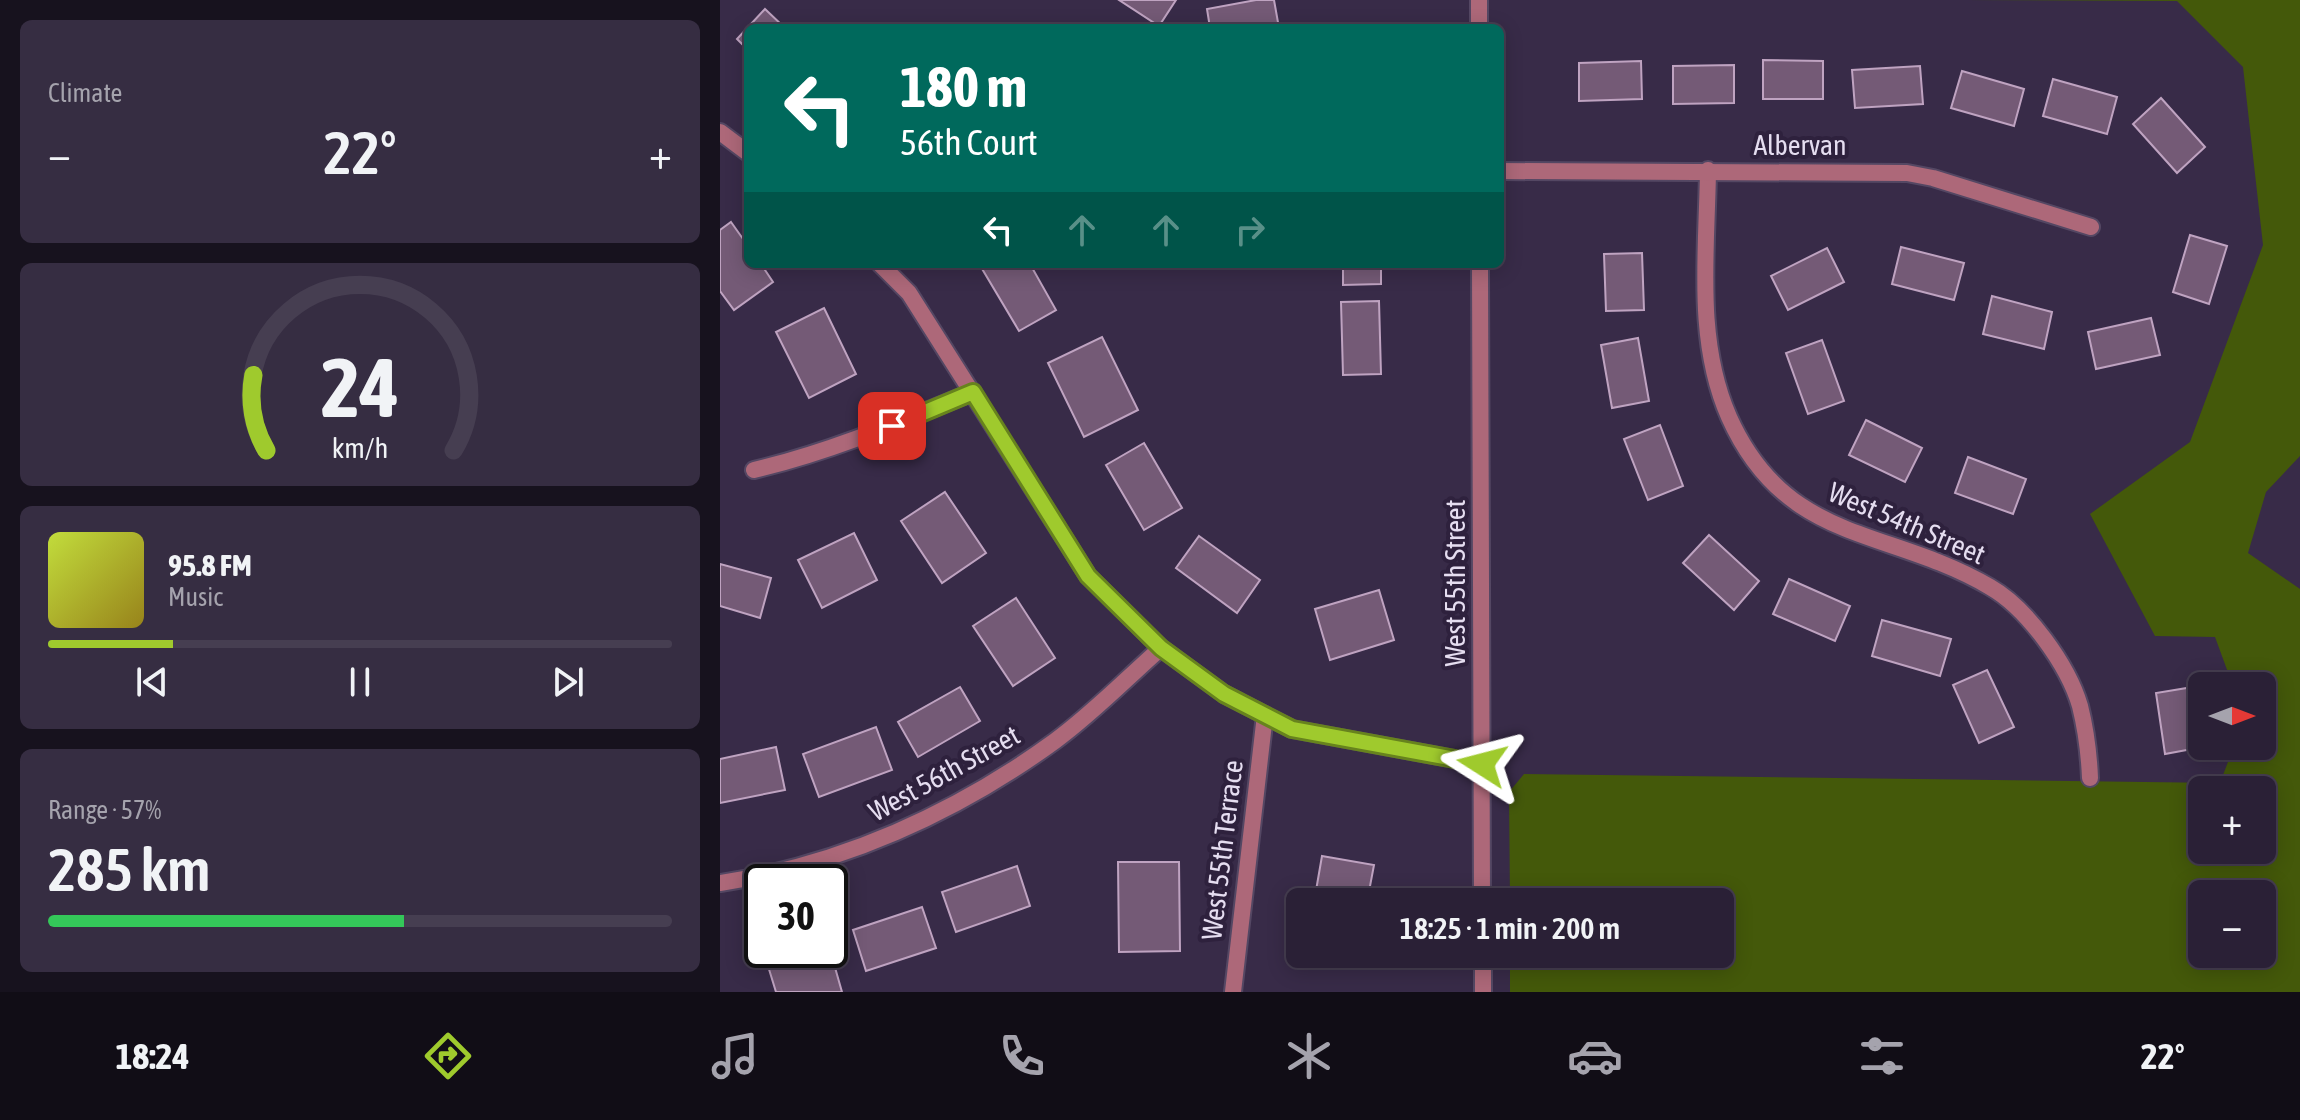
<!DOCTYPE html>
<html lang="en">
<head>
<meta charset="utf-8">
<style>
  :root { --surface:#2a2036; --page:#362d42; --text:#f1f3f6; --muted:#a5a3ad; --line:#463e51; --accent:#9fca2d }
  body { margin:0; font-family:"Asap Condensed",sans-serif; background:var(--page); color:var(--text); height:100vh; display:flex; flex-direction:column; font-size:30px; white-space:nowrap }
  * { box-sizing:border-box; margin:0 }
  p { font-size:26px; color:var(--muted) }
  .icon { flex:none; width:44px; height:44px; fill:none; stroke:currentColor; stroke-width:2; stroke-linecap:round; stroke-linejoin:round }
  .map { position:relative; flex:1; overflow:hidden }
  .drawer { display:flex; flex-direction:column; gap:20px; padding:20px; background:#17121e; width:720px }
  .drawer>* { flex:none }
  .hud { position:absolute; left:24px; top:24px; width:760px; height:244px; border-radius:12px; box-shadow:0 4px 20px #0003,0 0 0 2px var(--line); background:#00695c; color:#fff; overflow:hidden }
  .needle { width:52px; rotate:90deg }
  .tools { position:absolute; left:1468px; top:672px; display:grid; gap:16px }
  .tools a { display:grid; place-items:center; width:88px; height:88px; border-radius:12px; background:var(--surface); box-shadow:0 4px 20px #0003,0 0 0 2px var(--line); font-size:40px }
  .speed { position:absolute; left:24px; top:864px; display:flex; gap:16px; font-size:40px; font-weight:700; text-align:center }
  .speed>* { display:grid; place-content:center; width:104px; height:104px; border-radius:50%; background:var(--surface); box-shadow:0 4px 20px #0003,0 0 0 2px var(--line); line-height:1 }
  .speed .limit { border:4px solid #111; border-radius:12px; background:#fff; color:#111 }
  .pin { position:absolute; display:grid; place-items:center; width:68px; height:68px; color:#fff; margin:-34px; border-radius:16px; box-shadow:0 4px 12px #0006 }
  .me { position:absolute; width:88px; margin:-44px; rotate:279deg; stroke-linejoin:round; filter:drop-shadow(0 0 6px #0008) }
  .turn { display:flex; align-items:center; gap:28px; height:168px; padding:0 24px; font-size:36px }
  .turn .icon { width:104px; height:104px; stroke-width:2.5 }
  .turn b { display:block; font-size:56px; line-height:68px }
  .lanes { display:flex; align-items:center; height:76px; padding:0 24px; background:#0003; justify-content:center; gap:40px; direction:ltr }
  .lanes .off { opacity:.35 }
  .big { font-size:60px; font-weight:600; line-height:1.1 }
  .drawer .tile { flex:1; display:flex; flex-direction:column; justify-content:center; gap:12px; min-width:0; padding:0 28px; border-radius:12px; background:var(--page) }
  .drawer .dial { align-items:center; gap:0 }
  .dial svg { height:208px; overflow:visible; fill:none; stroke:var(--line); stroke-width:7; stroke-linecap:round; text-anchor:middle }
  .dial text { fill:var(--text); stroke:none }
  .song { display:flex; align-items:center; gap:24px }
  .cover { width:96px; height:96px; border-radius:12px; background:linear-gradient(135deg,hsl(70 70% 55%),hsl(50 70% 35%)) }
  .played { height:8px; border-radius:4px; background:linear-gradient(90deg,var(--accent) 20%,var(--line) 20%) }
  .keys { display:flex; justify-content:space-around; direction:ltr }
  .heat { display:flex; justify-content:space-between; align-items:center; font-size:44px; direction:ltr }
  .charge { height:12px; border-radius:6px; background:linear-gradient(90deg,#34c759 57%,var(--line) 0) }
  .trip { position:absolute; left:566px; top:888px; width:448px; height:80px; border-radius:12px; background:var(--surface); box-shadow:0 4px 20px #0003,0 0 0 2px var(--line); font-weight:600; line-height:80px; text-align:center }
  .tabs { display:flex; height:128px; justify-content:space-around; align-items:center; background:#110d16; color:var(--muted) }
  .tabs .icon { width:56px; height:56px }
  .tabs .current { color:var(--accent) }
  .tabs b { font-size:36px; color:var(--text) }
  main { display:flex; flex:1; min-height:0 }
  .map>svg:first-child { display:block }
  .green { fill:#44590a; fill-rule:evenodd }
  .building { fill:#745a76; stroke:#bfa3c1; stroke-width:2 }
  .lines { fill:none; stroke-linecap:round; stroke-linejoin:round }
  .minor-casing { stroke:#544763; stroke-width:20 }
  .minor { stroke:#ad6879; stroke-width:16 }
  .route-casing { stroke:#67831d; stroke-width:20 }
  .route { stroke:#9fca2d; stroke-width:14 }
  .labels { text-anchor:middle; dominant-baseline:central; stroke-width:8; stroke-linejoin:round; paint-order:stroke }
  .street-label { font-size:28px; fill:#e5ddf0; stroke:#2e213d }
</style>
</head>
<body>
<main>
<section class="drawer">
<div class="tile"><p>Climate</p>
<div class="heat"><a>−</a><b class="big">22°</b><a>+</a></div>
</div>
<div class="tile dial"><svg viewBox="0 0 100 80">
<path d="M14 69A42 42 0 1 1 86 69"/>
<path d="M14 69A42 42 0 0 1 9 40" stroke="#9fca2d"/>
<text x="50" y="56" font-size="32" font-weight="700">24</text>
<text x="50" y="72" font-size="11">km/h</text>
</svg></div>
<div class="tile">
<div class="song"><i class="cover"></i><div><b>95.8 FM</b><p>Music</p></div></div>
<div class="played"></div>
<div class="keys"><svg class="icon" aria-label="previous" viewBox="0 0 24 24"><path d="M18 5L8 12l10 7zM5 5v14"/></svg><svg class="icon" aria-label="pause" viewBox="0 0 24 24"><path d="M8 5v14M16 5v14"/></svg><svg class="icon" aria-label="next" viewBox="0 0 24 24"><path d="M6 5l10 7-10 7zM19 5v14"/></svg></div>
</div>
<div class="tile"><p>Range · 57%</p><b class="big">285 km</b><div class="charge"></div></div>
</section>
<div class="map">
<svg width="1580" height="992" viewBox="0 0 1580 992">
  <rect width="100%" height="100%" fill="#382b48"/>
  <!-- green -->
  <path class="green" d="M1245,0H1580V456L1546,492L1528,553L1580,589V992H790V954H1000V902H790L789,792L804,774L1500,783L1514,746H1542V686H1513L1495,637L1435,636L1370,514L1470,442L1543,245L1523,67L1457,1ZM1482,790H1542V850H1482ZM1482,894H1542V954H1482Z"/>
  <!-- building -->
  <g class="building">
    <polygon points="399,0 456,0 439,26"/>
    <polygon points="536,0 554,0 559,28 490,28 487,9"/>
    <polygon points="45,9 65,28 28,28 28,50 17,39"/>
    <polygon points="1043,60 1103,61 1103,99 1043,99"/>
    <polygon points="921,61 922,99 859,101 859,63"/>
    <polygon points="1014,65 1014,103 953,104 953,66"/>
    <polygon points="1200,66 1203,104 1135,108 1132,70"/>
    <polygon points="1242,71 1304,89 1294,126 1231,108"/>
    <polygon points="1333,79 1397,97 1387,134 1323,116"/>
    <polygon points="1441,98 1485,147 1457,173 1413,124"/>
    <polygon points="11,222 28,246 28,264 41,264 53,282 14,310 0,291 0,230"/>
    <polygon points="1470,235 1507,246 1489,304 1453,292"/>
    <polygon points="1181,247 1244,263 1234,300 1172,284"/>
    <polygon points="1107,248 1124,282 1068,310 1051,276"/>
    <polygon points="922,253 924,310 886,311 884,254"/>
    <polygon points="266,264 310,264 336,310 299,331 261,267"/>
    <polygon points="623,264 661,264 661,284 623,285"/>
    <polygon points="1272,296 1332,312 1324,349 1263,334"/>
    <polygon points="659,301 661,374 623,375 621,302"/>
    <polygon points="104,308 136,374 89,398 56,332"/>
    <polygon points="1431,318 1440,355 1376,369 1368,332"/>
    <polygon points="382,337 418,410 364,437 328,363"/>
    <polygon points="918,338 929,401 892,408 881,345"/>
    <polygon points="1102,340 1124,401 1088,414 1066,353"/>
    <polygon points="1146,420 1202,448 1185,482 1129,455"/>
    <polygon points="940,425 963,486 928,500 904,439"/>
    <polygon points="424,443 462,508 424,530 386,465"/>
    <polygon points="1248,457 1306,479 1293,514 1235,493"/>
    <polygon points="225,492 266,553 222,583 181,521"/>
    <polygon points="134,533 157,580 102,608 78,560"/>
    <polygon points="989,535 1039,581 1014,610 963,563"/>
    <polygon points="479,536 540,580 517,613 456,568"/>
    <polygon points="0,564 51,578 40,618 0,606"/>
    <polygon points="1069,579 1130,606 1115,641 1053,614"/>
    <polygon points="659,590 674,640 610,660 595,609"/>
    <polygon points="296,598 335,658 293,686 253,626"/>
    <polygon points="1162,620 1231,639 1220,676 1152,656"/>
    <polygon points="1267,670 1294,727 1259,743 1233,685"/>
    <polygon points="240,687 260,721 198,757 178,722"/>
    <polygon points="1473,687 1483,747 1445,754 1436,693"/>
    <polygon points="156,727 172,770 99,797 83,754"/>
    <polygon points="56,747 65,790 0,803 0,759"/>
    <polygon points="602,856 654,865 647,902 594,902"/>
    <polygon points="398,862 459,862 460,951 399,952"/>
    <polygon points="297,866 310,906 236,932 222,892"/>
    <polygon points="202,907 216,948 146,971 133,930"/>
    <polygon points="102,950 110,950 122,992 56,992 48,966"/>
  </g>
  <g class="lines">
    <defs>
      <g id="minor">
        <polyline points="759,0 759,28"/>
        <polyline points="0,132 28,153"/>
        <path d="M988,170C987,251 975,340 1009,417C1066,545 1168,527 1270,587C1307,608 1348,665 1360,706C1366,730 1369,754 1370,778"/>
        <polyline points="780,171 1187,173 1213,178 1371,227"/>
        <polyline points="160,264 189,293 368,576 441,648 504,694 572,729 762,764"/>
        <polyline points="760,264 762,902"/>
        <path d="M34,470C110,452 180,422 253,392"/>
        <path d="M0,883C121,865 236,813 335,741C372,714 406,679 441,648"/>
        <polyline points="763,954 763,992"/>
        <polyline points="513,992 545,715"/>
      </g>
    </defs>
    <!-- minor casing -->
    <use href="#minor" class="minor-casing"/>
    <!-- minor -->
    <use href="#minor" class="minor"/>
  </g>
  <g class="lines">
    <defs>
      <polyline id="route" points="172,426 253,392 368,576 441,648 504,694 572,729 762,764"/>
    </defs>
    <!-- route casing -->
    <use href="#route" class="route-casing"/>
    <!-- route -->
    <use href="#route" class="route"/>
  </g>
  <g class="labels">
    <!-- street labels -->
    <g class="street-label">
      <text x="1080" y="145">Albervan</text>
      <text transform="translate(1187 523) rotate(23)">West 54th Street</text>
      <text transform="translate(735 583) rotate(-90)">West 55th Street</text>
      <text transform="translate(224 773) rotate(-29)">West 56th Street</text>
      <text transform="translate(502 850) rotate(-83)">West 55th Terrace</text>
    </g>
  </g>
</svg>
<div class="tools">
<a><svg class="needle" viewBox="-14 -14 28 28"><path d="M0-13l5 13h-10z" fill="#e53935"/><path d="M0 13l5-13h-10z" fill="#a5a3ad"/></svg></a>
<a>+</a>
<a>−</a>
</div>
<div class="speed"><div class="limit">30</div></div>
<div class="pin" style="left:172px;top:426px;background:#d93025"><svg class="icon" aria-label="arrive" viewBox="0 0 24 24"><path d="M6 21V4h12l-3 4 3 4H6"/></svg></div>
<svg class="me" style="left:762px;top:764px" viewBox="-20 -20 40 40"><path d="M0-17L14 15 0 8-14 15z" fill="#9fca2d" stroke="#fff" stroke-width="4"/></svg>
<div class="trip">18:25 · 1 min · 200 m</div>
<div class="hud">
<div class="turn"><svg class="icon" aria-label="left" viewBox="0 0 24 24"><path d="M17 20v-9H6M10 6l-5 5 5 5"/></svg><div><b>180 m</b>56th Court</div></div>
<div class="lanes"><svg class="icon" aria-label="left" viewBox="0 0 24 24"><path d="M17 20v-9H6M10 6l-5 5 5 5"/></svg><svg class="icon off" aria-label="ahead" viewBox="0 0 24 24"><path d="M12 20V5M6 11l6-6 6 6"/></svg><svg class="icon off" aria-label="ahead" viewBox="0 0 24 24"><path d="M12 20V5M6 11l6-6 6 6"/></svg><svg class="icon off" aria-label="right" viewBox="0 0 24 24"><path d="M7 20v-9h11M14 6l5 5-5 5"/></svg></div>
</div>
</div>
</main>
<nav class="tabs">
<b>18:24</b>
<svg class="icon current" aria-label="directions" viewBox="0 0 24 24"><path d="M12 3l9 9-9 9-9-9zM9 14v-3h6M13 9l2 2-2 2"/></svg>
<svg class="icon" aria-label="music" viewBox="0 0 24 24"><path d="M9 18V5l10-2v13"/><circle cx="6" cy="18" r="3"/><circle cx="16" cy="16" r="3"/></svg>
<svg class="icon" aria-label="phone" viewBox="0 0 24 24"><path d="M5 4h4l2 5-3 2q2 4 5 5l2-3 5 2v4C11 20 4 13 5 4z"/></svg>
<svg class="icon" aria-label="climate" viewBox="0 0 24 24"><path d="M12 3v18M4 7l16 10M4 17L20 7"/></svg>
<svg class="icon" aria-label="car" viewBox="0 0 24 24"><path d="M5 17H2v-5l4-1 3-4h7l3 4 3 1v5h-3M9 17h6M6 11h13"/><circle cx="7" cy="17" r="2"/><circle cx="17" cy="17" r="2"/></svg>
<svg class="icon" aria-label="filters" viewBox="0 0 24 24"><path d="M4 7h16M4 17h16"/><circle cx="9" cy="7" r="2"/><circle cx="15" cy="17" r="2"/></svg>
<b>22°</b>
</nav>
</body>
</html>
